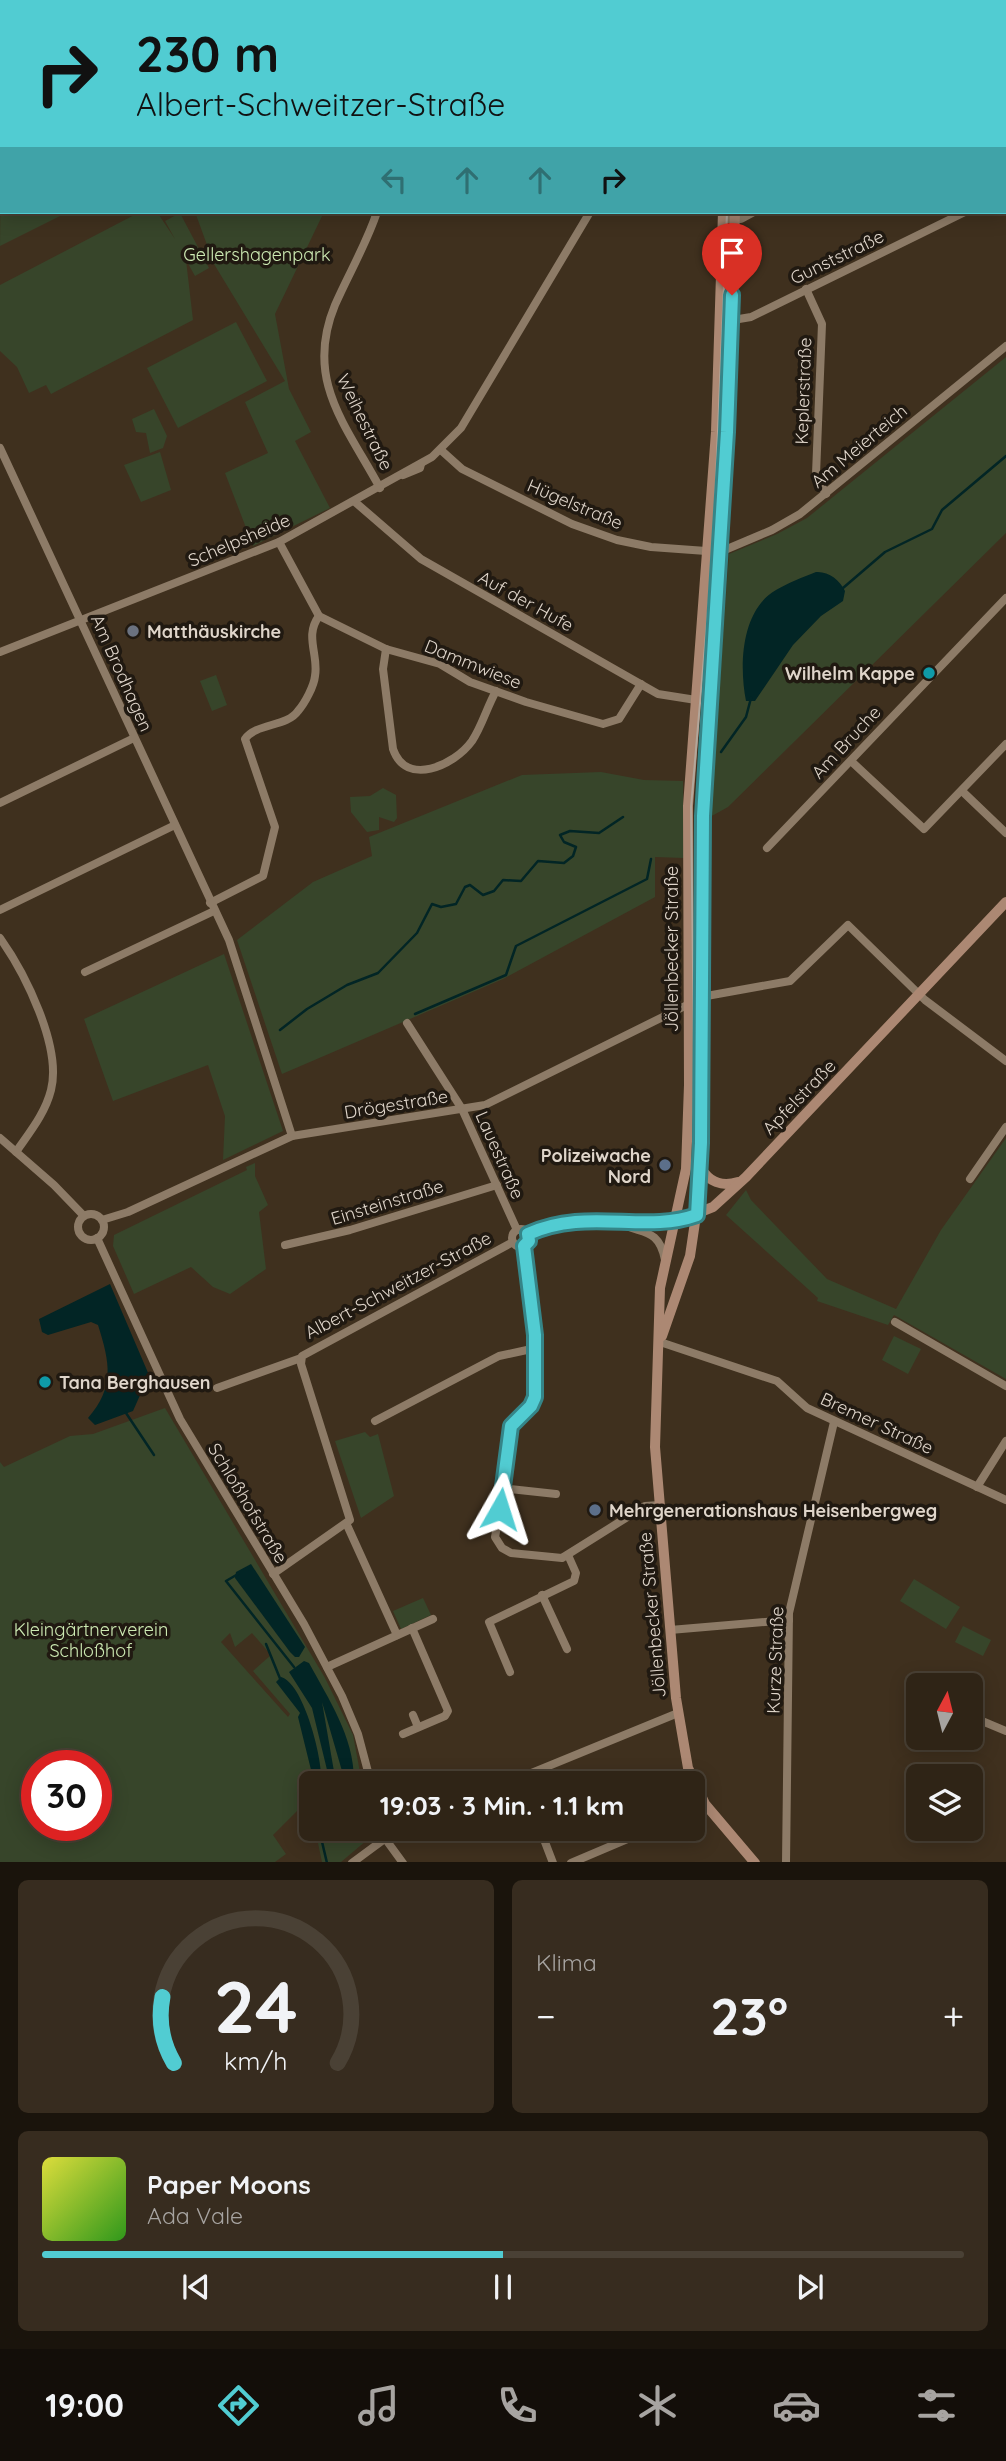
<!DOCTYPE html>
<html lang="de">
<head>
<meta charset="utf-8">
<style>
  :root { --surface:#2f2416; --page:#372c1f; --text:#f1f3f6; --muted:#a7a4a1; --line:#4a4135; --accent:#51ccd2 }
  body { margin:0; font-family:Quicksand,sans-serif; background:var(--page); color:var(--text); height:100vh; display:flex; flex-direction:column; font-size:26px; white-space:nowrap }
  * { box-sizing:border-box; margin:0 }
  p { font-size:23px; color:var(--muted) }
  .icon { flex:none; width:38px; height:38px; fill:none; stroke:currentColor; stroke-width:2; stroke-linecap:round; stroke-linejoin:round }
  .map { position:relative; height:1862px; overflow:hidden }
  .panel { display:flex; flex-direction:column; gap:18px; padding:18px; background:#1a140c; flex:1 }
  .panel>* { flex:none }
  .banner { position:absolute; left:0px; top:0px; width:1006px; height:214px; box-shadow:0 4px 18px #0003,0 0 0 2px var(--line); background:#51ccd2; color:#111; overflow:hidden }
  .needle { width:46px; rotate:7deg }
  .controls { position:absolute; left:906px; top:1673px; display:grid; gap:14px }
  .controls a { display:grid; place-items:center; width:77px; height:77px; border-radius:10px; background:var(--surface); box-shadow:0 4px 18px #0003,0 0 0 2px var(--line); font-size:35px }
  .speed { position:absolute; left:21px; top:1750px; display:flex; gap:14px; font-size:35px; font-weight:700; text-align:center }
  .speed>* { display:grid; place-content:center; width:91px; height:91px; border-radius:50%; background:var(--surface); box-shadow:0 4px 18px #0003,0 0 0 2px var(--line); line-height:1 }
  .speed .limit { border:10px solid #d22; background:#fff; color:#111 }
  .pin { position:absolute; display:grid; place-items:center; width:60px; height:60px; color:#fff; margin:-72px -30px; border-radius:50% 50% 50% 0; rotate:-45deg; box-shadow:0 0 7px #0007 }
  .pin .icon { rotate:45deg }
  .me { position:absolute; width:77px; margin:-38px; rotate:6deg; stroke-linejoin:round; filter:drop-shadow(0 0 5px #0008) }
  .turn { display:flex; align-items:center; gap:24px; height:147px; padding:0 21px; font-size:32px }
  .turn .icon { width:91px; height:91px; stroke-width:2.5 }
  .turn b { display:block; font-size:49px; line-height:60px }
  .lanes { display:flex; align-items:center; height:66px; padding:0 21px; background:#0003; justify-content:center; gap:35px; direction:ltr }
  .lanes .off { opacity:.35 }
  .big { font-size:52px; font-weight:800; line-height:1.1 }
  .panel .tile { flex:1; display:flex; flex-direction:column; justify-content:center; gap:10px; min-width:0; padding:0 24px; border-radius:10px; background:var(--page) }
  .panel .dial { align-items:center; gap:0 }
  .dial svg { height:182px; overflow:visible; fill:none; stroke:var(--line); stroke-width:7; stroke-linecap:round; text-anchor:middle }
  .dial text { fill:var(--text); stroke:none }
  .song { display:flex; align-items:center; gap:21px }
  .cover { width:84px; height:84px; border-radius:10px; background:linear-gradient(135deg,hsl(60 70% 55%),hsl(110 70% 35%)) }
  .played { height:7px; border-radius:4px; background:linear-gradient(90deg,var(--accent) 50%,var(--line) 50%) }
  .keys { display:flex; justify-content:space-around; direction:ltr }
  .heat { display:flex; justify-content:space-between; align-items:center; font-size:38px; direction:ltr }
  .panel .tiles { flex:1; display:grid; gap:18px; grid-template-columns:1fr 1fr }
  .tile:last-child { grid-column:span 2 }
  .trip { position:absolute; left:299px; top:1771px; width:406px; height:70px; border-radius:10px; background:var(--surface); box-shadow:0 4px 18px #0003,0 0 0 2px var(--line); font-weight:800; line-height:70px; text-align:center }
  .tabs { display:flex; height:112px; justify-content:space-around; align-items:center; background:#130e09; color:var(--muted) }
  .tabs .icon { width:49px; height:49px }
  .tabs .on { color:var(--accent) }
  .tabs b { font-size:32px; color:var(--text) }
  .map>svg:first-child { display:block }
  .green { fill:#37452a; fill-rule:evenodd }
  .water { fill:#022525 }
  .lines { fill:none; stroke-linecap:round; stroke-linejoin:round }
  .stream { stroke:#022525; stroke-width:2.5 }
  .street { stroke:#8d7b67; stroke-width:8 }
  .secondary { stroke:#ac8873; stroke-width:10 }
  .tram { stroke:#b3a79b; stroke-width:2 }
  .route-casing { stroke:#358588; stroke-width:18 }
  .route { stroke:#51ccd2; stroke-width:12 }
  .worship-dot { fill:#6b7280; stroke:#201911; stroke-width:2.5 }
  .culture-dot { fill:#0f9aa8; stroke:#201911; stroke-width:2.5 }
  .service-dot { fill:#5c6f8a; stroke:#201911; stroke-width:2.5 }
  .labels { text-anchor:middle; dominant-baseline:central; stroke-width:7; stroke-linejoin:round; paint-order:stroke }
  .park-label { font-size:18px; fill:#cdeab3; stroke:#201911 }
  .street-label { font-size:18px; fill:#dfd5ca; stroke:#201911 }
  .poi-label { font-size:18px; font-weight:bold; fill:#dfd5ca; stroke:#201911; text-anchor:start }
</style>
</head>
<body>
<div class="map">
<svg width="1006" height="1863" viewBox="0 0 1006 1863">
  <rect width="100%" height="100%" fill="#3f301e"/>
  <!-- green -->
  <g class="green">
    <polygon points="21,0 444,0 20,2"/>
    <polygon points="2,34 2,212 68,212 0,246"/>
    <polygon points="140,212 157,212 175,239 165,221 180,213 209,268 195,276 186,260 193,320 51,394 46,385 29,393 17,367 0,351 0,285"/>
    <polygon points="195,212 324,212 275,314 289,389 311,432 295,441 330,508 253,546 225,473 268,453 245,402 285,381 214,264"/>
    <polygon points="236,322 267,381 178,428 147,368"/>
    <polygon points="1006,357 1006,533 728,807 710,817 729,554 777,534 807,518"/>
    <polygon points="154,409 167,436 163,448 150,453 146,433 136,432 132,419"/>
    <polygon points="160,452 171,490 141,502 124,465"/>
    <polygon points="216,675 227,705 212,711 200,681"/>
    <polygon points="601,772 644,780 683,781 684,858 655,857 655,897 503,979 282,1074 237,940 313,882 372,856 369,837 522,775"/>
    <polygon points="383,788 396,795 397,818 394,822 379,817 379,830 367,832 351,812 350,797 370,796"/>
    <polygon points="224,954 283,1131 223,1160 225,1116 208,1065 113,1101 84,1019"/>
    <polygon points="1006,1138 1006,1379 894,1315 888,1325 817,1301 818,1298 726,1215 746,1190 751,1200 827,1279 896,1309 941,1230"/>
    <polygon points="255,1163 255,1176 268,1205 259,1212 266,1269 230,1294 213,1287 191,1267 134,1294 113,1246 114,1235 247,1170 246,1167"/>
    <polygon points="894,1336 921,1349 908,1374 882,1360"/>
    <path d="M165,1408L325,1678L353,1735L362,1783H312L311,1813L308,1800L273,1835L286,1854L275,1862H0V1462L4,1467L70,1436L93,1434ZM230,1633L235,1647L252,1633L271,1655L253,1671L290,1714L288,1717L221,1642ZM37,1766H96V1825H37Z"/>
    <polygon points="365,1432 370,1437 378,1434 394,1496 361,1518 335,1441"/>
    <polygon points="914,1579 960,1607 946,1629 900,1601"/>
    <polygon points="423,1598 431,1615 401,1629 393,1611"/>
    <polygon points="963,1626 991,1640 983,1656 955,1642"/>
    <polygon points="315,1829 373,1829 373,1835 341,1862 322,1862"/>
  </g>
  <!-- water -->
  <g class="water">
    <path d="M816,572C828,571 840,580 845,591L843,601L821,616L793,645L755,701H746C739,666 741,610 776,590C788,583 803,577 816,572Z"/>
    <path d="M110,1284L149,1375L133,1411L95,1425L88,1418C115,1387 110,1363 98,1325L91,1322L48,1335L42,1332L39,1319Z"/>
    <polygon points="251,1564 305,1647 299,1657 295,1657 290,1652 235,1578 236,1572"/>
    <path d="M304,1661L309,1663C329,1700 355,1738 354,1783H340L349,1779L342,1771L322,1702L336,1783L329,1778L312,1708L289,1672Z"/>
    <path d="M281,1677C304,1683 324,1763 321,1783L314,1782L298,1717L300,1713L276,1682Z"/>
  </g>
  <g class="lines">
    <!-- stream -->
    <g class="stream">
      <polyline points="843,588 885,552 932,529 942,510 1006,456"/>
      <polyline points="721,752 746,717 751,698"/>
      <polyline points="415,1014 506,975 516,946 647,879 651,859"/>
      <polyline points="280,1030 307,1009 347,985 378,973 417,933 432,904 441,907 456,904 465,887 470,885 483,895 494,891 503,880 521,881 538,861 564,863 573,856 576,847 564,842 560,835 570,831 599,833 623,817"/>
      <polyline points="126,1413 154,1455"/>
      <polyline points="238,1574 226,1581 294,1667"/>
      <polyline points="266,1644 281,1681"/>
      <polyline points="319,1829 327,1863"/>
    </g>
    <!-- street -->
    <g class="street">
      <polyline points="905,0 906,2"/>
      <polyline points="1004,38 1006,37"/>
      <polyline points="1004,193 1006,193"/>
      <path d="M377,212C366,245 349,273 335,305C304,380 346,425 380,488"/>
      <polyline points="723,219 741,219 754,212"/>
      <polyline points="806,289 822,324 816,474 826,494"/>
      <polyline points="727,321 751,317 965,212"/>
      <polyline points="0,448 229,940 292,1136"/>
      <polyline points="442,451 462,469 572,524 617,540 651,547 720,552 772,530 800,514 1006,346"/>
      <polyline points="403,475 420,468 421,464"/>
      <polyline points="355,502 421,559 658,694 696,700"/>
      <polyline points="279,542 319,616 386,649 440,664 470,682 526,702 603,724 619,719 641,684"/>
      <path d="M386,649L383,669L393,749C406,787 454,766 472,741C482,726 487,707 496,691"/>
      <polyline points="0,652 279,542 432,457 461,428 590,212"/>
      <polyline points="851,761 924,829 1006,744"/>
      <polyline points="962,791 1006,833"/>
      <polyline points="0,803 134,738"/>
      <polyline points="767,848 1006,598"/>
      <path d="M210,903L263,876L275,827L245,739C256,723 287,727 298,711C305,703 314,686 315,676C319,655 304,636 319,616"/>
      <polyline points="0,910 175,825"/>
      <path d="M0,938C25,973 62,1047 51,1090C45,1114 29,1133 16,1152"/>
      <polyline points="85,972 214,911"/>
      <polyline points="701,997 790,981 848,925 925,1000 1006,1061"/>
      <polyline points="407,1023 462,1109 517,1230"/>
      <polyline points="0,1138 54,1185 83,1215"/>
      <polyline points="970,1179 1006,1127"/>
      <circle cx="91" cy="1227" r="13"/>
      <path d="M615,1219C636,1237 658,1223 665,1260"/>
      <polyline points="102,1220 128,1212 292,1136 485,1105 689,1004"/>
      <circle cx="521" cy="1238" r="9"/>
      <path d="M528,1234C574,1212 626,1222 675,1222"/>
      <polyline points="97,1238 180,1419 304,1624 342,1696 358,1734 371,1783"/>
      <polyline points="285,1245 350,1230 497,1185"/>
      <polyline points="524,1246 535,1335 535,1397 531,1406 511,1426 503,1481 510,1489 556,1494"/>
      <polyline points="895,1322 1006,1386"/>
      <polyline points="660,1342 777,1381 807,1408 1006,1500"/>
      <polyline points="217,1388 301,1358"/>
      <polyline points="375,1421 499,1356 536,1348"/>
      <polyline points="505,1486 495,1537 502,1548 511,1553 562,1558 645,1506 660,1505"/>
      <polyline points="977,1487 1006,1441"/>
      <polyline points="347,1525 397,1635"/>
      <polyline points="273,1574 350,1520 301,1364 302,1356 513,1242"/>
      <polyline points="542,1595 567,1649"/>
      <polyline points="670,1630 789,1620"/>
      <polyline points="327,1667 433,1619"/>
      <polyline points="510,1672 489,1622 574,1581 576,1573 568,1555"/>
      <polyline points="413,1715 418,1727"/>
      <polyline points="982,1721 1006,1731"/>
      <polyline points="403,1734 445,1716 448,1711 412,1628"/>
      <polyline points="507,1783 678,1713"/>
      <polyline points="693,1810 705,1804"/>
      <polyline points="382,1829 384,1837 403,1863"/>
      <polyline points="540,1829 553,1863"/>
      <polyline points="352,1863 398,1829"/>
      <polyline points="571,1863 651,1829"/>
      <polyline points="786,1863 789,1613 834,1422"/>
    </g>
    <!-- secondary -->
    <g class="secondary">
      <polyline points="727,2 727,0"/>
      <polyline points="737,2 737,0"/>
      <polyline points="723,212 716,432 688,806 689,1085 686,1169 660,1288 655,1447 676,1698 688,1768 705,1804 755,1863"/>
      <path d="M700,1166C708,1182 722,1187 738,1182"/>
      <polyline points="675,1222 713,1207 746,1177 1006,902"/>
      <polyline points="662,1336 690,1256 698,1202 703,816 727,432 735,212"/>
    </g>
    <!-- tram -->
    <g class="tram">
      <polyline points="730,2 730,0"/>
      <polyline points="695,1128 691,807 713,553 727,212"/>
    </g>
  </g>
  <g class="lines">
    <defs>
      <path id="route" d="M500,1509L511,1426L531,1406L535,1397V1335L524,1246L529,1241L528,1234C587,1207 644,1234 697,1215L701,1143L703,816L727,432L732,295"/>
    </defs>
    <!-- route casing -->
    <use href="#route" class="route-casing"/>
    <!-- route -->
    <use href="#route" class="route"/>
  </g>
  <!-- markers -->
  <circle class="worship-dot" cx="133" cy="631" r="7"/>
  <g class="culture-dot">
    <circle cx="929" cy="673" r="7"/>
    <circle cx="45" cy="1382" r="7"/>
  </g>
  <g class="service-dot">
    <circle cx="665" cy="1165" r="7"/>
    <circle cx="595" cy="1510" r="7"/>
  </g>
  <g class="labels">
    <!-- park labels -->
    <g class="park-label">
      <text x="257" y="254">Gellershagenpark</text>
      <text x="91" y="1629">Kleingärtnerverein<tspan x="91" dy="21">Schloßhof</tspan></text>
    </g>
    <!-- street labels -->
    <g class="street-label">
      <text transform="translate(837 257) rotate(-26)">Gunststraße</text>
      <text transform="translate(803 391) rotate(-88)">Keplerstraße</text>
      <text transform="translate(365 422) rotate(64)">Weihestraße</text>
      <text transform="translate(859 446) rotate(-40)">Am Meierteich</text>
      <text transform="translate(575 504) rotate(23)">Hügelstraße</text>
      <text transform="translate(239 540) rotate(-23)">Schelpsheide</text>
      <text transform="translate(526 601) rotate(29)">Auf der Hufe</text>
      <text transform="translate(473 664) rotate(22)">Dammwiese</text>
      <text transform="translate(122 673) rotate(66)">Am Brodhagen</text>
      <text transform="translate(846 742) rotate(-47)">Am Bruche</text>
      <text transform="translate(671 949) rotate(-90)">Jöllenbecker Straße</text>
      <text transform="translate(799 1097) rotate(-46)">Apfelstraße</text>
      <text transform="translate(396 1104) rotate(-9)">Drögestraße</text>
      <text transform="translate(500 1155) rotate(66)">Lauestraße</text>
      <text transform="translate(387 1202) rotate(-17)">Einsteinstraße</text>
      <text transform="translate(398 1285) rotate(-28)">Albert-Schweitzer-Straße</text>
      <text transform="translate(877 1423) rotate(25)">Bremer Straße</text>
      <text transform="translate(248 1503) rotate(59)">Schloßhofstraße</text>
      <text transform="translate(652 1615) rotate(-95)">Jöllenbecker Straße</text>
      <text transform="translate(775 1660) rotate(-88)">Kurze Straße</text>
    </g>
    <!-- poi labels -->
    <g class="poi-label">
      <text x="147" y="631">Matthäuskirche</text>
      <text x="915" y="673" text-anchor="end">Wilhelm Kappe</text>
      <text x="651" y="1155" text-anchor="end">Polizeiwache<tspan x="651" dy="21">Nord</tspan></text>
      <text x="59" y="1382">Tana Berghausen</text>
      <text x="609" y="1510">Mehrgenerationshaus Heisenbergweg</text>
    </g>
  </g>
</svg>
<div class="controls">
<a><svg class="needle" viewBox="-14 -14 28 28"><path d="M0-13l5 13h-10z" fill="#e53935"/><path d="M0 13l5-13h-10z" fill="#a7a4a1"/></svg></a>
<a><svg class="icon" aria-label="layers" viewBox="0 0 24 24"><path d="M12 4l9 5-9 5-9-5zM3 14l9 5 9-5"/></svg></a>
</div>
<div class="speed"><div class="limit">30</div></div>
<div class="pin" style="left:732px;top:295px;background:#d93025"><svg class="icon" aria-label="arrive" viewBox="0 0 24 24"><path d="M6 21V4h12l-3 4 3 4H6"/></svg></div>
<svg class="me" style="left:500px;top:1509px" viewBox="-20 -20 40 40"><path d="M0-17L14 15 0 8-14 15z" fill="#51ccd2" stroke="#fff" stroke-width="4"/></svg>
<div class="trip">19:03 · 3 Min. · 1.1 km</div>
<div class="banner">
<div class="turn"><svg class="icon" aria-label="right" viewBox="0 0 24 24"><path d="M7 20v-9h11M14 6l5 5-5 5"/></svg><div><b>230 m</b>Albert-Schweitzer-Straße</div></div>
<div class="lanes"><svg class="icon off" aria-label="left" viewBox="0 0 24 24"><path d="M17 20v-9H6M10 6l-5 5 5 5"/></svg><svg class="icon off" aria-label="ahead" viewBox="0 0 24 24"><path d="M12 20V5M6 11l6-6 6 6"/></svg><svg class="icon off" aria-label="ahead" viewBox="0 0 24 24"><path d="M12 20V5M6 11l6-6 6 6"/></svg><svg class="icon" aria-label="right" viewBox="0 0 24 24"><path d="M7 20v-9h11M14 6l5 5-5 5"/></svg></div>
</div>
</div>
<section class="panel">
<div class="tiles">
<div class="tile dial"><svg viewBox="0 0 100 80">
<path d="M14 69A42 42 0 1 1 86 69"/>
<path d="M14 69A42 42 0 0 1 9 40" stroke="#51ccd2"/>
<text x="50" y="56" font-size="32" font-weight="700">24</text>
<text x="50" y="72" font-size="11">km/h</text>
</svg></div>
<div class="tile"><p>Klima</p>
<div class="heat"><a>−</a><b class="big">23°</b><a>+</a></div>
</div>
<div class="tile">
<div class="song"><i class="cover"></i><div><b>Paper Moons</b><p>Ada Vale</p></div></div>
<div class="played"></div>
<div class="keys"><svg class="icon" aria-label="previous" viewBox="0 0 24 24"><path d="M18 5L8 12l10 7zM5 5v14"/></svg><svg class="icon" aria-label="pause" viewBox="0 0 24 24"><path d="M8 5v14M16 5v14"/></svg><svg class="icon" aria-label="next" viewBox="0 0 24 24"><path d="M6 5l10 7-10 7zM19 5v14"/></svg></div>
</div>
</div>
</section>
<nav class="tabs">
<b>19:00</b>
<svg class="icon on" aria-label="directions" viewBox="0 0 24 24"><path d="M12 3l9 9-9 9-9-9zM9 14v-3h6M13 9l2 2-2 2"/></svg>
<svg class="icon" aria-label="music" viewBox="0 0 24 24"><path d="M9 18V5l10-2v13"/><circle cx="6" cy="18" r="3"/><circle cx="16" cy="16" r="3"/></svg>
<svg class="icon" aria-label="phone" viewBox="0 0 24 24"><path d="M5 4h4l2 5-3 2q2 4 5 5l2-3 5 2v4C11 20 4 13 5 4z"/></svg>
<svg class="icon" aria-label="climate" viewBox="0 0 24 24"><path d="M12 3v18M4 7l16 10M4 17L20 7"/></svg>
<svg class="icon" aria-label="car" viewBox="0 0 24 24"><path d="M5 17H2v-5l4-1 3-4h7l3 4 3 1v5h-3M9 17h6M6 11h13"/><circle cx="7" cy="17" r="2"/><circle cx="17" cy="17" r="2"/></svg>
<svg class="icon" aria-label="filters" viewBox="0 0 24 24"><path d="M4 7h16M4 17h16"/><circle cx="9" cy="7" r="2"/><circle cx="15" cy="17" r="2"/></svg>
</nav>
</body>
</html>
